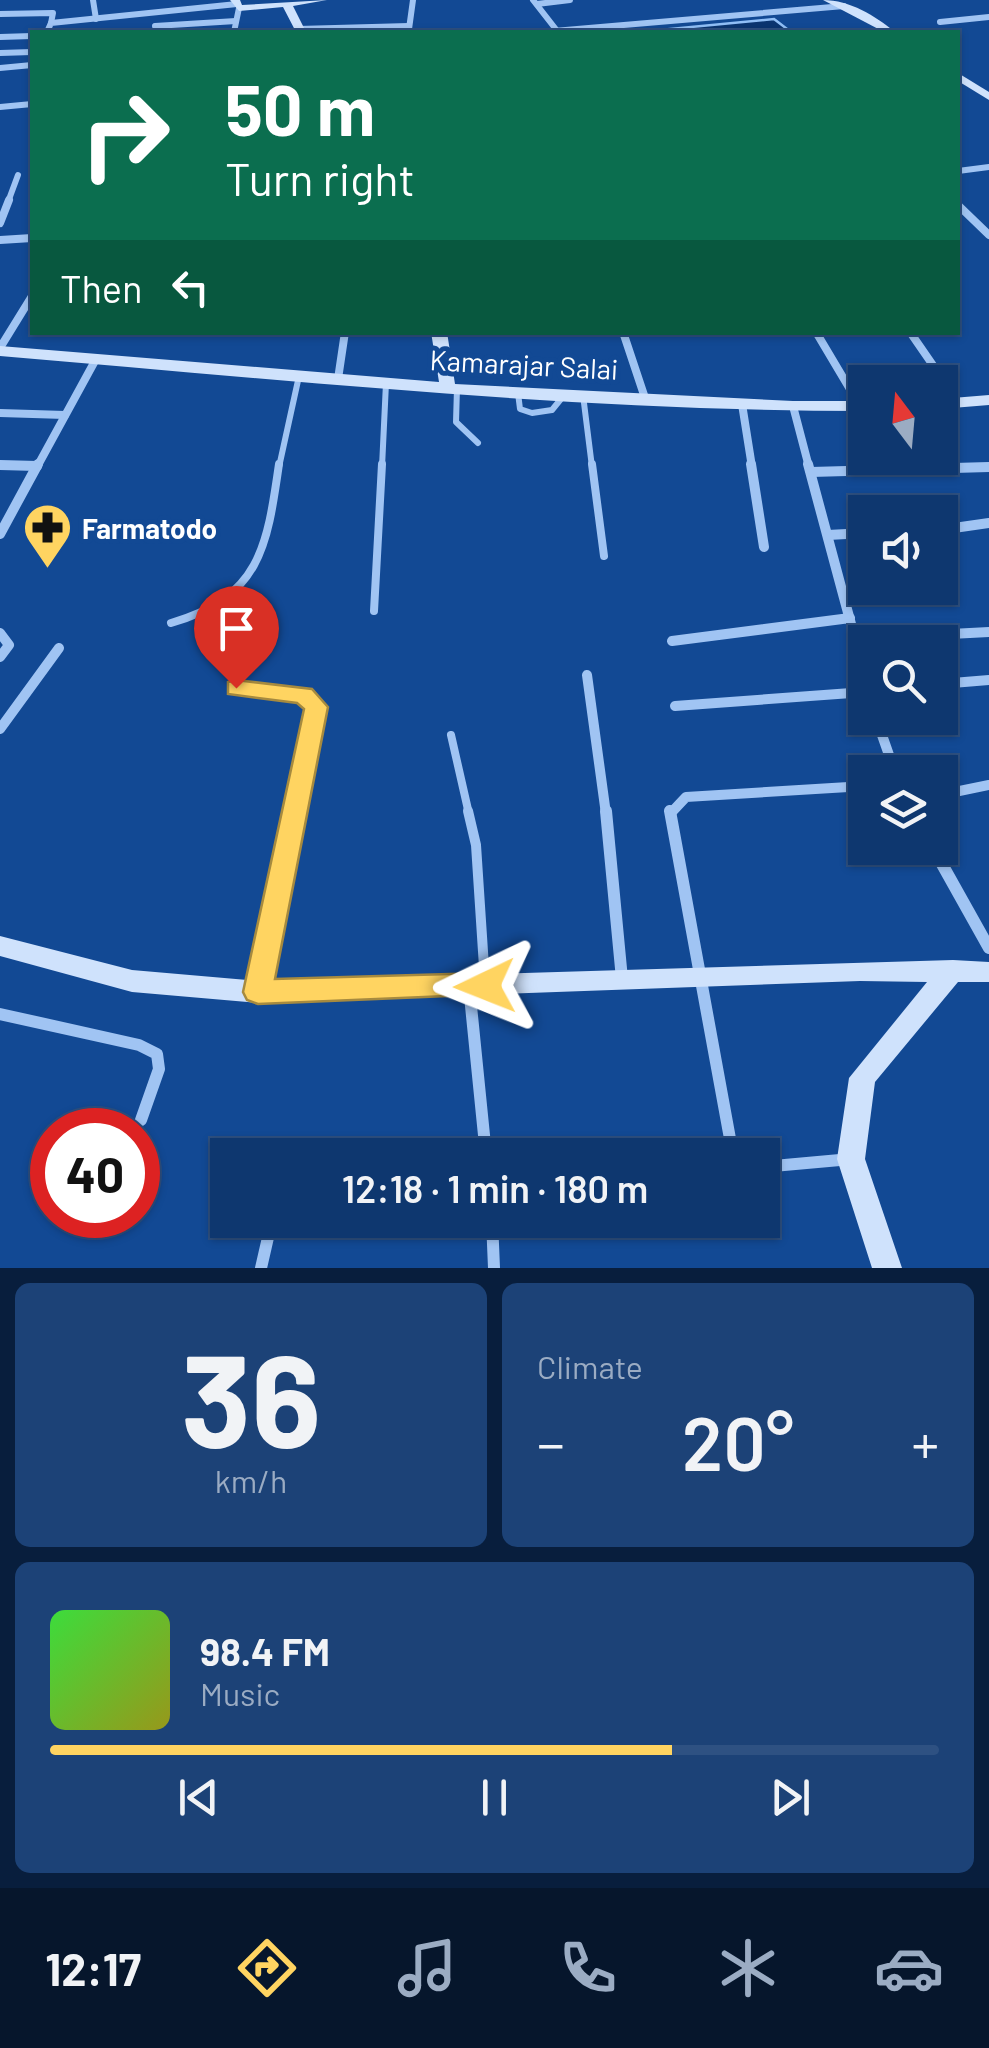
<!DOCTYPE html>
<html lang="en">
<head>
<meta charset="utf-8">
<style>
  :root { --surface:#0e376f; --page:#1c4277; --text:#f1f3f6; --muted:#9bacc3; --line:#2e5182; --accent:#ffd461 }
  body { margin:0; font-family:Barlow,sans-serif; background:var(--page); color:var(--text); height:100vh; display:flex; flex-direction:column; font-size:38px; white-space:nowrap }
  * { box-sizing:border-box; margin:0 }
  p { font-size:32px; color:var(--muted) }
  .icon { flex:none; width:55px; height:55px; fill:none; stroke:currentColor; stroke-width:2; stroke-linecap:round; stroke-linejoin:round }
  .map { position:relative; height:1268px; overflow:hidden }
  .side { display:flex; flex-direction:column; gap:15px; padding:15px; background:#081e3d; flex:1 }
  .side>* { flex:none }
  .banner { position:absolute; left:30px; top:30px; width:930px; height:305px; border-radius:0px; box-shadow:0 2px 8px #0004,0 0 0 2px var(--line); background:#0b6e4f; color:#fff; overflow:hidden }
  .needle { width:65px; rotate:344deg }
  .controls { position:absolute; left:848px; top:365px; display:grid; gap:20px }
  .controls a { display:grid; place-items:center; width:110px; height:110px; border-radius:0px; background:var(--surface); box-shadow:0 2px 8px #0004,0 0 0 2px var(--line); font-size:50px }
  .speed { position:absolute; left:30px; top:1108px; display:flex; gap:20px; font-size:50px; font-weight:700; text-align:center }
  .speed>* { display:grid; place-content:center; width:130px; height:130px; border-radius:50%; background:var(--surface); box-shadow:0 2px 8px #0004,0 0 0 2px var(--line); line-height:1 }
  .speed .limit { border:15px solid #d22; background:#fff; color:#111 }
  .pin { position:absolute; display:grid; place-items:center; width:85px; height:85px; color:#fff; margin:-102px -42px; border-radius:50% 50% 50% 0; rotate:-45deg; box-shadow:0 0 10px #0007 }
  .pin .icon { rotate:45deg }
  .me { position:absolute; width:110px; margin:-55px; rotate:268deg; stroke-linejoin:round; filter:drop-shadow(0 0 8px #0008) }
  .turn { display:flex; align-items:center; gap:35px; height:210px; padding:0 30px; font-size:45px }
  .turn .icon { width:130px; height:130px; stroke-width:2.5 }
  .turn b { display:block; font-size:70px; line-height:85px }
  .then { display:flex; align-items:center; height:95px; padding:0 30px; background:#0003; gap:20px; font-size:38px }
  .big { font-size:75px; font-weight:600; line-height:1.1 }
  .side .tile { flex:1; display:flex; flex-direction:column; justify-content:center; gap:15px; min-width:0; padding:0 35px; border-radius:15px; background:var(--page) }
  .side .dial { align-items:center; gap:0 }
  .dial b { font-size:130px; line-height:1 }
  .song { display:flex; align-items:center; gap:30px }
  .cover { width:120px; height:120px; border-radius:15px; background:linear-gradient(135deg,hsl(120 70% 55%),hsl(60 70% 35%)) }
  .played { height:10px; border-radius:5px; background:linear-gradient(90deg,var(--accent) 70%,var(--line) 70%) }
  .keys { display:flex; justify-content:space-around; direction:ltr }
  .heat { display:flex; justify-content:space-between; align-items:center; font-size:55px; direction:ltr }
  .side .tiles { flex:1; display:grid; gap:15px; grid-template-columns:1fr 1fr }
  .tile:last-child { grid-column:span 2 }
  .trip { position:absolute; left:210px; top:1138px; width:570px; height:100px; border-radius:0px; background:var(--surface); box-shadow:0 2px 8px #0004,0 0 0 2px var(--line); font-weight:600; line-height:100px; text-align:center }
  .dock { display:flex; height:160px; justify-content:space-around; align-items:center; background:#06162c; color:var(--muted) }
  .dock .icon { width:70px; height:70px }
  .dock .current { color:var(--accent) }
  .dock b { font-size:45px; color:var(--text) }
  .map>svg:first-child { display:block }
  .water { fill:#0b3570; stroke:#91bff6; stroke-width:2.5 }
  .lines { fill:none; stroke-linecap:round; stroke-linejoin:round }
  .lane-far2 { stroke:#a0c4f3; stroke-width:6 }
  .lane-far1 { stroke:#a0c4f3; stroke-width:8 }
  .lane { stroke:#a0c4f3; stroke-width:10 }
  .street-far3 { stroke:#a0c4f3; stroke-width:6 }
  .street-far2 { stroke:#a0c4f3; stroke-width:8 }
  .street-far1 { stroke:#a0c4f3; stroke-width:10 }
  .street { stroke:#a0c4f3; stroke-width:12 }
  .secondary { fill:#cfe2fc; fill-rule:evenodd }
  .route { fill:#ffd461; stroke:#a68a3f; stroke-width:2.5 }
  .labels { text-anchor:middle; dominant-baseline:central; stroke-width:10; stroke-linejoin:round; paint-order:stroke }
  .street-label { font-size:28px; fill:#fff; stroke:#124994 }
  .poi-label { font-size:28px; font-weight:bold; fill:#fff; stroke:#124994; text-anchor:start }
</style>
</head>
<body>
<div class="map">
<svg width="989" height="1268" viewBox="0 0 989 1268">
  <rect width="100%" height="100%" fill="#124994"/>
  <!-- water -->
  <polygon class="water" points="774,19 791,32 639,32"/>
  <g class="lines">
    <!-- lane-far2 -->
    <g class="lane-far2">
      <polyline points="457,388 456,422 478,443"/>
      <polyline points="518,393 520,409 532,413 552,410 565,394"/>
      <polyline points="583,395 592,467"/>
      <polyline points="279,467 299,376"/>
      <polyline points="382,467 386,383"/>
    </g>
    <!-- lane-far1 -->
    <g class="lane-far1">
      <polyline points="592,464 604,556"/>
      <polyline points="374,611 382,464"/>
      <path d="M171,623C260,597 267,548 279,464"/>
      <polyline points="451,735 469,814"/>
    </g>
    <!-- lane -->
    <polyline class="lane" points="468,811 476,845 485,982"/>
    <!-- street-far3 -->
    <g class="street-far3">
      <polyline points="93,0 96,19"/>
      <polyline points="533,0 558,32"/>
      <polyline points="537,4 570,0"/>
      <polyline points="0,14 53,13 51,23"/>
      <polyline points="940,22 989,17"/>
      <polyline points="155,26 236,21"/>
      <polyline points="298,29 409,26"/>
      <polyline points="409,29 413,0"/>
      <polyline points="47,32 51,23 237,4"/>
      <polyline points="234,32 239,8"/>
      <polyline points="542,32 844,6"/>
      <polyline points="0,37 32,36"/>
      <polyline points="0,53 32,52"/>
      <polyline points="0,68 32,65"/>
      <polyline points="0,107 32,104"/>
      <polyline points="958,171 989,167"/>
      <polyline points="8,202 18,175"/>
    </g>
    <!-- street-far2 -->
    <g class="street-far2">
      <polyline points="958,205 989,235"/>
      <polyline points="0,223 9,200"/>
      <polyline points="0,240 32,238"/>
      <polyline points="623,332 645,398"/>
      <polyline points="816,332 860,406"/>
      <polyline points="910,332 959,403"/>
      <polyline points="0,348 32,296"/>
      <polyline points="338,379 345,332"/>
      <polyline points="742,404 752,467"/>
      <polyline points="793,406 809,467"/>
      <polyline points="0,413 65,415"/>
      <polyline points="0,465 37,466"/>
      <polyline points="37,467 96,359"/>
    </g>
    <!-- street-far1 -->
    <g class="street-far1">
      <polyline points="751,464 764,547"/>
      <polyline points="808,464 865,676"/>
      <polyline points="0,465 37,466"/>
      <polyline points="811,472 989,467"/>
      <polyline points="940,530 989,523"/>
      <polyline points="0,534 38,464"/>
      <polyline points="828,535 865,533"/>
      <polyline points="0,633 9,645 0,657"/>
      <polyline points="855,639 989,632"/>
      <polyline points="672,641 850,618"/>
      <polyline points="587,675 606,814"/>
      <polyline points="940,684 989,680"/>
      <polyline points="236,688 310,697 316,707 294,814"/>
      <polyline points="675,706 865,692"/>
      <polyline points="876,718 895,772"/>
      <polyline points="0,729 59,648"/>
      <polyline points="940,795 989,785"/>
      <polyline points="670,814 686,797 865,786"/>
    </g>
    <!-- street -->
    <g class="street">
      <polyline points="606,811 622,979"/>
      <polyline points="670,811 733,1155"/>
      <polyline points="933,848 989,948"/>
      <polyline points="469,986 486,1155"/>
      <polyline points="258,991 295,811"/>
      <polyline points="0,1014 139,1045 157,1054 159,1069 141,1120"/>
      <polyline points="762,1167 851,1159"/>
      <polyline points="492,1220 494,1268"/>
      <polyline points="261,1268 272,1220"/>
    </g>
    <!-- secondary -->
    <g class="secondary">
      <polygon points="230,0 240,0 242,5 327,0 293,6 306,32 296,32 283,7 239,11"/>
      <path d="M823,0C850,0 875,16 895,32H884Z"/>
      <polygon points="958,73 989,92 989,100 958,81"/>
      <path d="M431,332H447L455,384L793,401H865V411C576,411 287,380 0,356V346L439,382Z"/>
      <polygon points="989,395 989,405 940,409 940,399"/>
      <polygon points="0,936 132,970 258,981 953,960 989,962 989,982 958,982 875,1082 865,1159 902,1268 872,1268 837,1159 849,1078 927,982 860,981 258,1003 132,992 0,956"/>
    </g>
  </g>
  <!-- route -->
  <polygon class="route" points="236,680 312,689 328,707 275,979 485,973 495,977 500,986 495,994 258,1004 247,1000 243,992 304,709 297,703 228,694 228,682"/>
  <!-- icons -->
  <defs>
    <symbol id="pharmacy-pin" viewBox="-11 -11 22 30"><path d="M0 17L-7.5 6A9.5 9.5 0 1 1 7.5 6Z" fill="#ffd461" stroke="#124994"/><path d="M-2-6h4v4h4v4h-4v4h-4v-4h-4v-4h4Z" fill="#111"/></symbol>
  </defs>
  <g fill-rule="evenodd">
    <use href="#pharmacy-pin" x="20" y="500" width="55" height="75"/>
  </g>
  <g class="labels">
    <!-- street labels -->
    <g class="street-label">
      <text transform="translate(524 364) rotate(3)">Kamarajar Salai</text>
    </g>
    <!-- poi labels -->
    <g class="poi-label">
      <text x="82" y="528">Farmatodo</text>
    </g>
  </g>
</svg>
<div class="controls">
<a><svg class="needle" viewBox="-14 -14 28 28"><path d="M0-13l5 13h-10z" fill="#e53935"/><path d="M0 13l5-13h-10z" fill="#9bacc3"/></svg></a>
<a><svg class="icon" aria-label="sound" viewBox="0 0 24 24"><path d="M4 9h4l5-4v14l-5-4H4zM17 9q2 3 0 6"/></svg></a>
<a><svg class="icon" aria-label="search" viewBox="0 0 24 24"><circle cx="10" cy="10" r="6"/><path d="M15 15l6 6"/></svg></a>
<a><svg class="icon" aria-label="layers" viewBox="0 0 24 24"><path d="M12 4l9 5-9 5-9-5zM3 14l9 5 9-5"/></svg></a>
</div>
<div class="speed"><div class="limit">40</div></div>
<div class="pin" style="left:236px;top:688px;background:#d93025"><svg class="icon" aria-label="arrive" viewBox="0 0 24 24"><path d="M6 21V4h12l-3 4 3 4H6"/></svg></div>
<svg class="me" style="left:485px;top:986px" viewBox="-20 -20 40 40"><path d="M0-17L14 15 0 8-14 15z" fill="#ffd461" stroke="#fff" stroke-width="4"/></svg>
<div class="trip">12:18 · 1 min · 180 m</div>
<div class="banner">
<div class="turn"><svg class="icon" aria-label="right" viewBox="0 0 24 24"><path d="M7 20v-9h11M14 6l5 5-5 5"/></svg><div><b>50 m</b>Turn right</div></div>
<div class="then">Then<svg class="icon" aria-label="left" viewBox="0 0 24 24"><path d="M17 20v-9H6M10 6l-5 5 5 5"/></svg></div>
</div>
</div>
<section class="side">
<div class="tiles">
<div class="tile dial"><b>36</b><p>km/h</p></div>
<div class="tile"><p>Climate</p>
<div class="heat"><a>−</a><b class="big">20°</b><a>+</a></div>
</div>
<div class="tile">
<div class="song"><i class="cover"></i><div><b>98.4 FM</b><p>Music</p></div></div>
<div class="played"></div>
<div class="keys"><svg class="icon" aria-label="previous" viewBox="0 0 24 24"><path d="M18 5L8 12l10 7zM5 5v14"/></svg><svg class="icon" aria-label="pause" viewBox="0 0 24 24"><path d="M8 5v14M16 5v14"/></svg><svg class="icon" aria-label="next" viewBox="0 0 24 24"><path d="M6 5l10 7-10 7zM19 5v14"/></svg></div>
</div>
</div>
</section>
<nav class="dock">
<b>12:17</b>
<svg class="icon current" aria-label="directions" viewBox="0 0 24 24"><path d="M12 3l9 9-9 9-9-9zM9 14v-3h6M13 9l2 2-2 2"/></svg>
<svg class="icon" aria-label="music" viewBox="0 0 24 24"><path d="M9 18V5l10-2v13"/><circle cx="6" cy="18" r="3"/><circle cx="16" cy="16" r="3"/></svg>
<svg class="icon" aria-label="phone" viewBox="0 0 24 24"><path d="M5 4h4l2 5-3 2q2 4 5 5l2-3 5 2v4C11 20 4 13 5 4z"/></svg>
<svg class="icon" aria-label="climate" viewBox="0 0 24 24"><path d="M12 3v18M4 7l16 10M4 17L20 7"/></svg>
<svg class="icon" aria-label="car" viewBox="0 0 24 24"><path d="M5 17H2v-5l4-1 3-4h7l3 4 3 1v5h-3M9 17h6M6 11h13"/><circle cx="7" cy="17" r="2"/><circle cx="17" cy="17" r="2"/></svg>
</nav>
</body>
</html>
